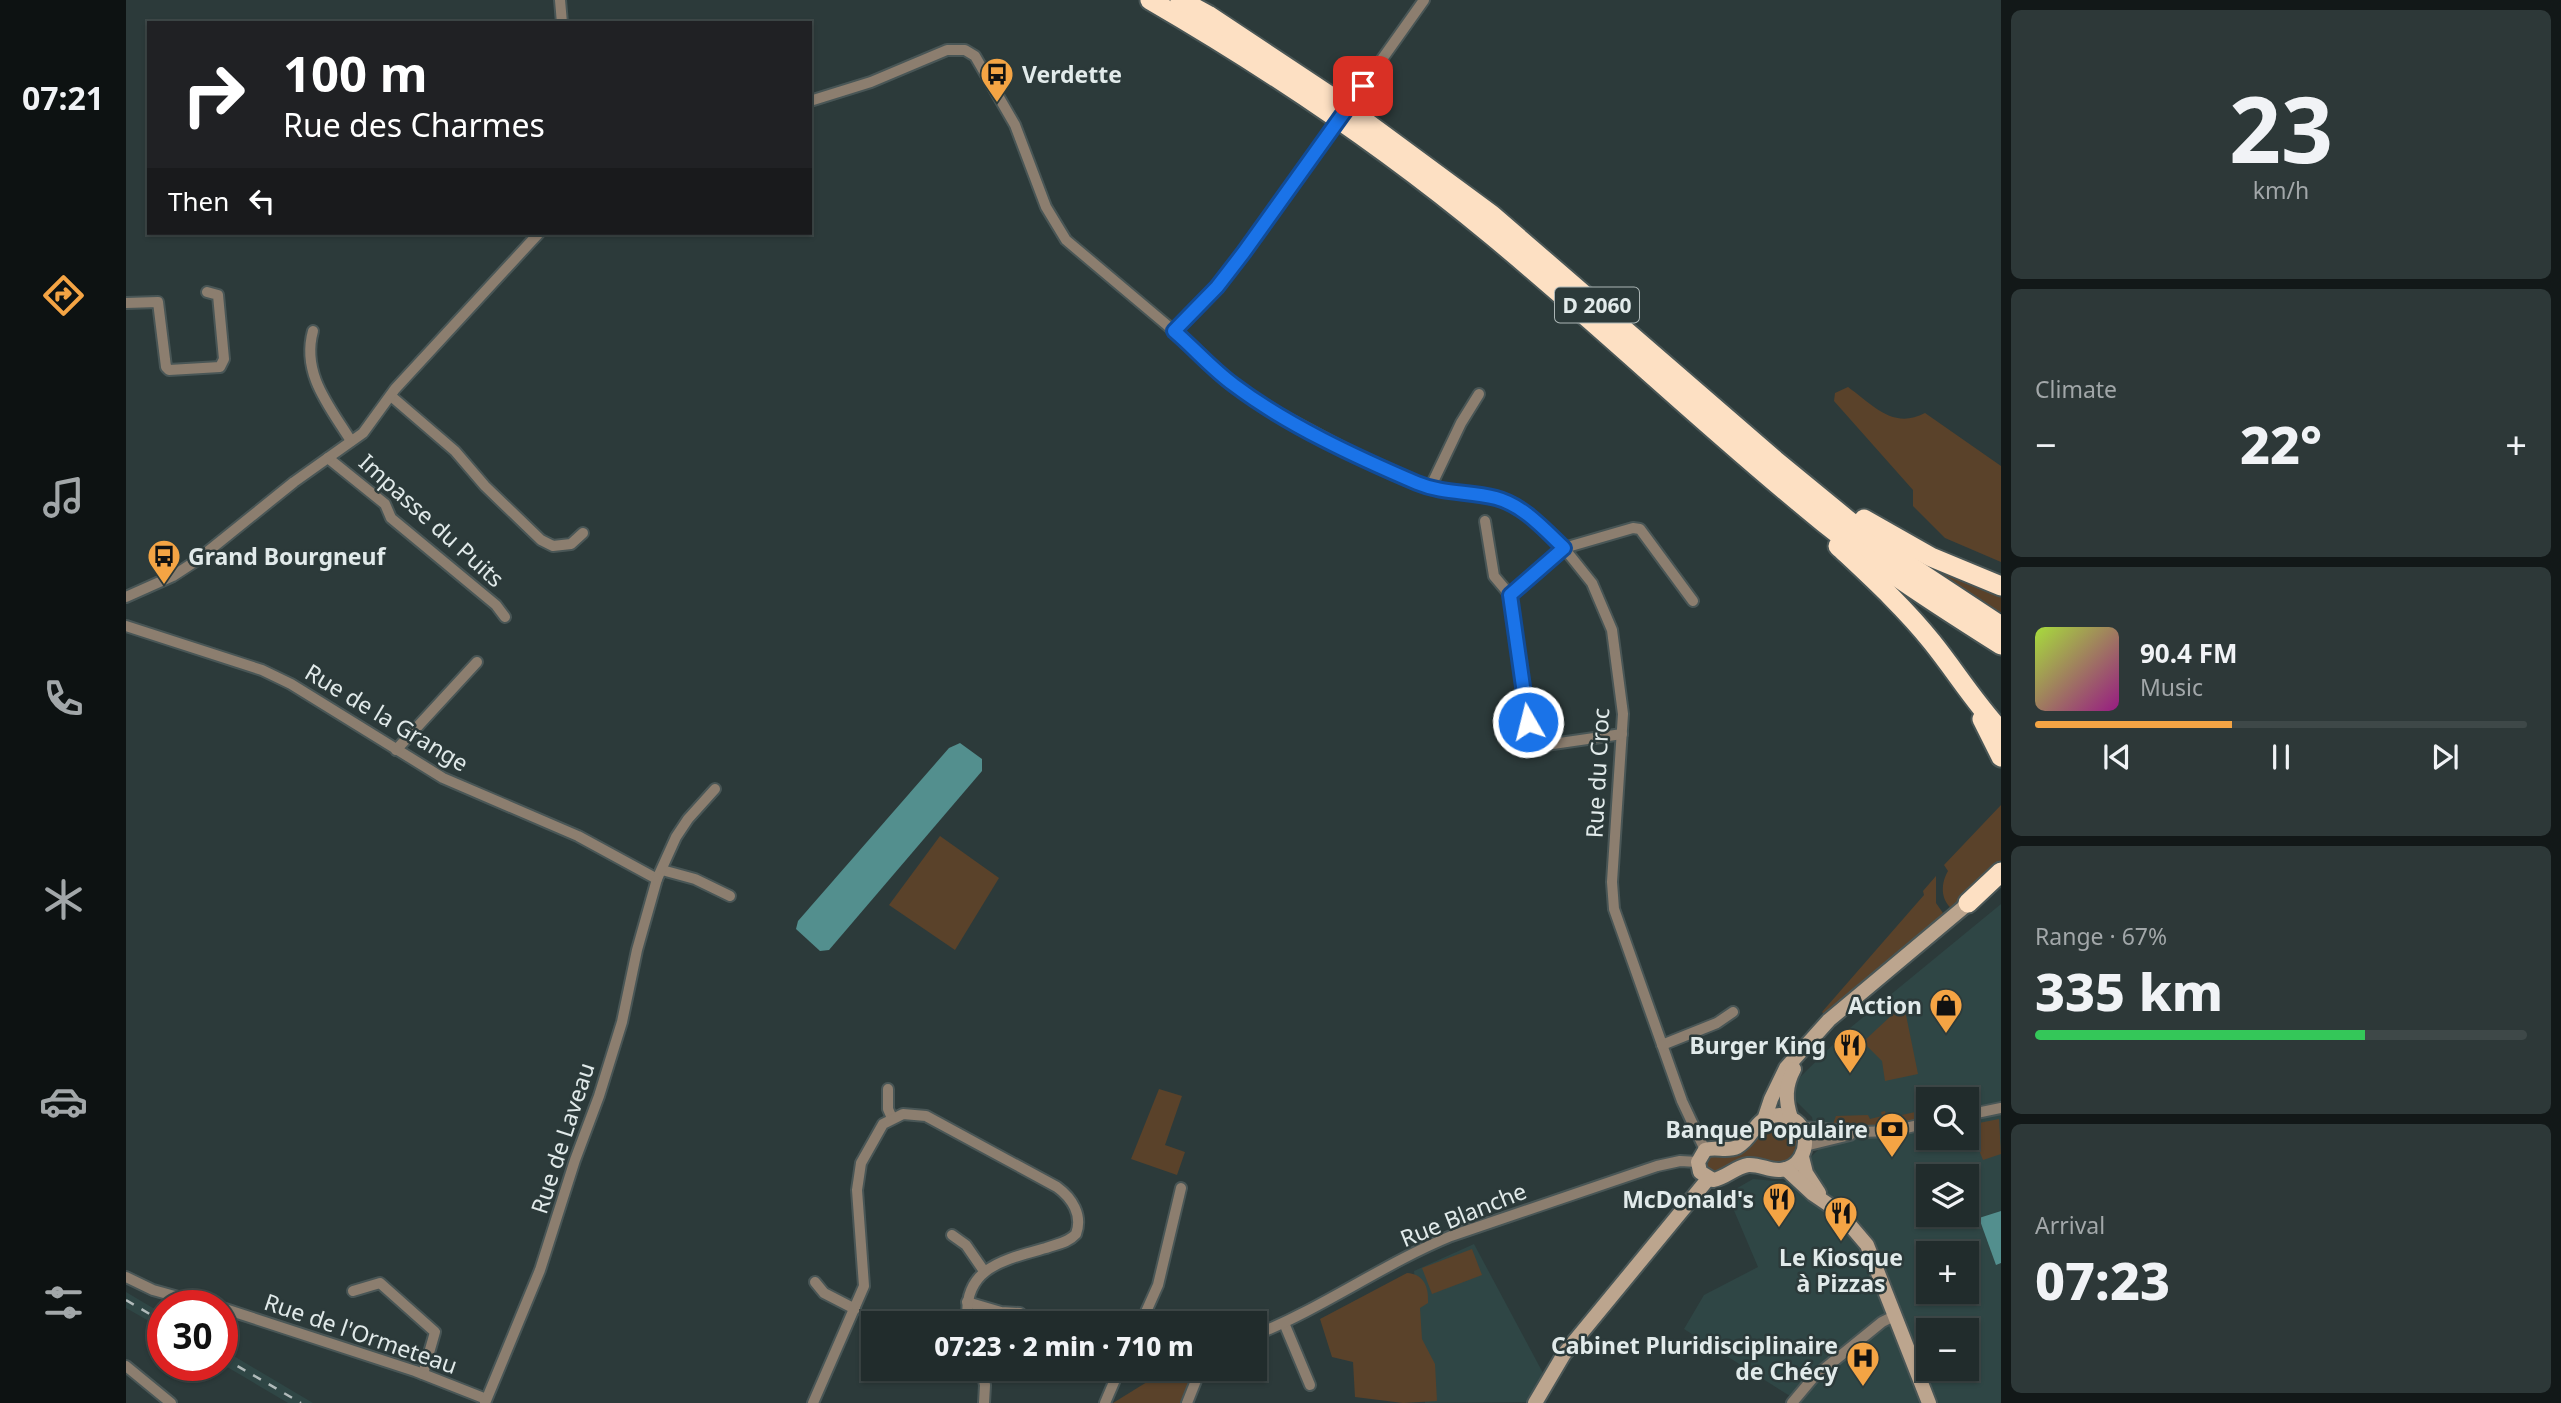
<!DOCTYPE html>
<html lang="en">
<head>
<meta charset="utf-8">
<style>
  :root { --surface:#212c2c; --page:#2d3838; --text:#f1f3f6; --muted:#a2a7a9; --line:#3e4848; --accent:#f4a444 }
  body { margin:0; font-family:"Noto Sans",sans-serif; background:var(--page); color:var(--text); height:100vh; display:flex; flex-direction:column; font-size:26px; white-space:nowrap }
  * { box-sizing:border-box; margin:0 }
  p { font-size:23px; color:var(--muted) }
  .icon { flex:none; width:38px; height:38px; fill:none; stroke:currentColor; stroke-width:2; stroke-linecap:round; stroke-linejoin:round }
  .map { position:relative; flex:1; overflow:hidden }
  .panel { display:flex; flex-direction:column; gap:10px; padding:10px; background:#121818; width:560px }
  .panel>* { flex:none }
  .hud { position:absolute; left:21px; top:21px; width:665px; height:214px; border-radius:0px; box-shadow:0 2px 5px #0004,0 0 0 2px var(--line); background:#202124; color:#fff; overflow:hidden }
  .controls { position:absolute; left:1790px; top:1087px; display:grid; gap:14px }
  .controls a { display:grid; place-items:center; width:63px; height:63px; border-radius:0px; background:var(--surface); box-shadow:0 2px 5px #0004,0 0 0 2px var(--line); font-size:35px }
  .speed { position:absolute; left:21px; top:1290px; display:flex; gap:14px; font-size:35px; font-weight:700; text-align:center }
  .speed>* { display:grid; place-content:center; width:91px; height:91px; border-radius:50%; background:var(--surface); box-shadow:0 2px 5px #0004,0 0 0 2px var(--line); line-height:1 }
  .speed .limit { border:10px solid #d22; background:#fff; color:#111 }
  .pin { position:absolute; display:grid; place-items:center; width:60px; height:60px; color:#fff; margin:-30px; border-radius:14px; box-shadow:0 4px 10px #0006 }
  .me { position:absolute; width:77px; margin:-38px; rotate:352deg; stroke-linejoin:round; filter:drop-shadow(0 0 5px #0008) }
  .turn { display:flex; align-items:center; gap:24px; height:147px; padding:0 21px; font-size:32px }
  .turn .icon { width:91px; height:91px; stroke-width:2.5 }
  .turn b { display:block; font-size:49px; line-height:60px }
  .then { display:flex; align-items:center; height:66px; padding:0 21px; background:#0003; gap:14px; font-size:26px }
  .big { font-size:52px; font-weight:800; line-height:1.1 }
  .panel .card { flex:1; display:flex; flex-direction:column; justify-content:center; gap:10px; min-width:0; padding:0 24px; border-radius:10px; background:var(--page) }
  .panel .dial { align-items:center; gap:0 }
  .dial b { font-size:91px; line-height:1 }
  .song { display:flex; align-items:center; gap:21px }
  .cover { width:84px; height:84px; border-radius:10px; background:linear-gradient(135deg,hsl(80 70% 55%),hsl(310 70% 35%)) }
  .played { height:7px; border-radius:4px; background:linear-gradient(90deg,var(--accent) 40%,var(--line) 40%) }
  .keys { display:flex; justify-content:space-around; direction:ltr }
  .heat { display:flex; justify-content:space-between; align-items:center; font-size:38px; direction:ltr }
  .charge { height:10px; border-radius:5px; background:linear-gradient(90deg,#34c759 67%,var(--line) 0) }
  .trip { position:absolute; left:735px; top:1311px; width:406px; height:70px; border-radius:0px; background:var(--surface); box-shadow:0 2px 5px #0004,0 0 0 2px var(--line); font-weight:800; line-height:70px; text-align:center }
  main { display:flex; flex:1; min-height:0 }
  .dock { display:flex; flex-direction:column; width:126px; justify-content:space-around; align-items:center; background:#0d1212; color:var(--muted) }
  .dock .icon { width:49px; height:49px }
  .dock .active { color:var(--accent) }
  .dock b { font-size:32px; color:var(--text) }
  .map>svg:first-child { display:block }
  .built { fill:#2f4645; fill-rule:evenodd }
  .green { fill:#5a422a }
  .water { fill:#538f8e }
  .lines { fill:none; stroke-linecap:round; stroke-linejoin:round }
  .street-casing { stroke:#495656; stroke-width:14 }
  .secondary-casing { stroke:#495656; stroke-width:18 }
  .highway-casing { stroke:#495656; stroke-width:23 }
  .street { stroke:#8c7e6f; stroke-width:10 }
  .secondary { stroke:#bca58e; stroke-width:14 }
  .highway { stroke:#fde0c3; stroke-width:19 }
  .rail { stroke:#b0baba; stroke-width:2.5; stroke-dasharray:9 9; stroke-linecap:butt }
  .street-bridge-casing { stroke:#495656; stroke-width:14; stroke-linecap:butt }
  .street-bridge { stroke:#8c7e6f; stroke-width:10 }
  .route-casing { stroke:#114b97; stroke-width:18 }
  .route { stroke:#1a73e8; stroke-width:12 }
  .labels { text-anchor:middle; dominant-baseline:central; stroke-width:5; stroke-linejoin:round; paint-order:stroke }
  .shield { fill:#2c3a3a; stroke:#abb5b5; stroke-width:2 }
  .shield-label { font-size:21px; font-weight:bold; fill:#e1eaea }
  .poi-label { font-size:23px; font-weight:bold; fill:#e1eaea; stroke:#2c3a3a; text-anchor:end }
  .street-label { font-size:23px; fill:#e1eaea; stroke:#2c3a3a }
</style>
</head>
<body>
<main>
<nav class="dock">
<b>07:21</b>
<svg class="icon active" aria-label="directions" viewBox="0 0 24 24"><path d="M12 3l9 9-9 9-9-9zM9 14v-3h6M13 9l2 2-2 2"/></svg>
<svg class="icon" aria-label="music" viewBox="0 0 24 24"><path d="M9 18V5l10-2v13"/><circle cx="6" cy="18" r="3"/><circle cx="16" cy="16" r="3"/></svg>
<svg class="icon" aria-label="phone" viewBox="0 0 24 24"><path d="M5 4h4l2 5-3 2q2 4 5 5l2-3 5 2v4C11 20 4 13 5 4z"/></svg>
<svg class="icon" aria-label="climate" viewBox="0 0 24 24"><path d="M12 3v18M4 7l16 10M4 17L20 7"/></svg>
<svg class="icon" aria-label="car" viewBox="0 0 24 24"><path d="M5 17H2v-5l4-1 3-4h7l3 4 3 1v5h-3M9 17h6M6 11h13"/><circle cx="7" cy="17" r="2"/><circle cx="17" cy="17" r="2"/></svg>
<svg class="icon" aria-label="filters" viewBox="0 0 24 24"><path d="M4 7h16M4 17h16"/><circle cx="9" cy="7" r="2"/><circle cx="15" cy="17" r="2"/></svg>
</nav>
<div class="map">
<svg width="1875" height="1403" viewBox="0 0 1875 1403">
  <rect width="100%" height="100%" fill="#2c3a3a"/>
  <!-- built -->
  <g class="built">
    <path d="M1875,904V1403H1675L1558,1329L1578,1295L1632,1267L1601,1194L1627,1179L1659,1182L1692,1150L1686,1117L1667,1098L1672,1079L1724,1028ZM1802,1099H1841V1138H1802ZM1802,1176H1841V1214H1802ZM1802,1253H1841V1292H1802ZM1802,1330H1841V1368H1802Z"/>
    <polygon points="1348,1244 1417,1373 1404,1402 1299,1403 1288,1271"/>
    <polygon points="0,1292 37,1314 37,1329 0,1308"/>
    <polygon points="96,1349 187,1403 162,1403 96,1364"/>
  </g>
  <!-- green -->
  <g class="green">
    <path d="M1722,387C1747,405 1767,430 1799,413L1875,466V562L1819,538L1787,506V490L1708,401L1709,393Z"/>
    <polygon points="1767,545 1875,592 1875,614"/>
    <path d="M1875,805V866L1826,909C1814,899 1815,883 1822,871L1818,865Z"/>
    <polygon points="814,836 873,878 829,950 763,905"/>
    <polygon points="1810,876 1810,903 1819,916 1699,1015 1696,1012 1798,895 1797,891"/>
    <polygon points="1779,1010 1792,1074 1759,1081 1756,1061 1737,1042 1767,1014"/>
    <polygon points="1033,1089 1056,1096 1039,1145 1059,1152 1051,1175 1005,1159"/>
    <polygon points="1798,1103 1802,1106 1799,1118 1766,1125 1706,1126 1710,1116 1742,1115 1744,1119 1756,1116 1755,1112 1759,1111 1761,1118 1799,1110"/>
    <polygon points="1873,1119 1875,1154 1857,1160 1843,1125"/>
    <path d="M1657,1121C1673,1134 1676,1149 1658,1162L1618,1159L1591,1172L1581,1168L1583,1157L1619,1150C1635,1134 1632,1124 1657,1121Z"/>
    <polygon points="1346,1249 1356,1275 1306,1294 1296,1268"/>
    <path d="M1281,1273C1298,1274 1303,1287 1302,1303L1294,1308L1296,1339L1309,1364L1311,1401L1277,1403L1229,1397L1227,1362L1206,1357L1194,1319Z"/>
    <polygon points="1042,1369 1069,1369 1057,1403 987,1403"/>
  </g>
  <!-- water -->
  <g class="water">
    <polygon points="834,743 856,759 856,771 703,950 694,951 670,929 672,921 823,748"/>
    <polygon points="1875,1211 1875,1263 1870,1265 1853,1218"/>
  </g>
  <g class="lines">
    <defs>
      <g id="street">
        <polyline points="434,0 436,23"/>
        <polyline points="1237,86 1298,0"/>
        <polyline points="684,101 745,82 821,50 839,50 849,56 889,125 920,207 940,240 1048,331 1076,359 1131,402 1247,464 1304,488 1360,496 1381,502 1404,516 1438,548 1466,583 1486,630 1497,714 1486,882 1488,909 1556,1101 1579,1150"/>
        <polyline points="0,303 32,302 40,367 43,370 94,367 98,359 92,295 81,292"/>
        <path d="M187,331C175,374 204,407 225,441"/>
        <polyline points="1048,331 1091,287 1198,140"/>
        <polyline points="265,396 329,451 359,486 415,540 427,546 445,544 457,533"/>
        <polyline points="202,458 259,504 265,518 370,605 379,617"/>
        <polyline points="1304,488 1335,423 1353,394"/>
        <polyline points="1359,521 1368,576 1384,595"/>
        <polyline points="0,597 47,576 70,561 168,482 237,433 269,389 413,233"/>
        <polyline points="0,626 136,670 165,684 317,778 452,836 531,879"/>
        <polyline points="1496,734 1406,747 1384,595 1438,548 1507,528 1514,529 1567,601"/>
        <polyline points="270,750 351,662"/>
        <polyline points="536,870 569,879 604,896"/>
        <polyline points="1536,1045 1591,1023 1607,1012"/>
        <polyline points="762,1089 762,1109 766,1118"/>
        <polyline points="1841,1115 1875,1108"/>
        <polyline points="1676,1127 1735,1132 1766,1131 1802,1123"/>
        <polyline points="1679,1146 1724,1135"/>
        <polyline points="826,1235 840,1245 858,1271"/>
        <polyline points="0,1277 27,1290 85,1306"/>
        <polyline points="689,1282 698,1293 729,1309"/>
        <polyline points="227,1291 254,1283 309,1332 297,1374"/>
        <polyline points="841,1302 875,1312 894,1313"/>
        <polyline points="96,1308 289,1371 360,1399"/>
        <polyline points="1015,1323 1032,1285 1055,1188"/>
        <polyline points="1158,1323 1184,1385"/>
        <path d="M1129,1335C1197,1308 1257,1264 1325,1236L1531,1166L1554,1161L1572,1162"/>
        <polyline points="0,1366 45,1403"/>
        <polyline points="855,1368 859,1385 858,1403"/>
        <polyline points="359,1403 414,1270 449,1160 473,1096 496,1022 511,950 531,879 550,837 562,819 589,789"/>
        <path d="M687,1403L738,1286L731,1190L735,1163L757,1124L777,1114L800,1116L931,1187C946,1198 957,1215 950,1234C942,1243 930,1244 920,1248C877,1260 835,1268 842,1323"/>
        <polyline points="979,1403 994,1368"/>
        <polyline points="1061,1403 1075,1368"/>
        <polyline points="1666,1403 1687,1378 1756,1322 1770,1315"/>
      </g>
      <g id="secondary">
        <path d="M1654,1115C1666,1118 1675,1121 1678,1134C1682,1150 1673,1169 1654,1170C1643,1171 1634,1164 1622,1165C1609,1167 1600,1178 1587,1180L1574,1172L1572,1162L1579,1150C1589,1146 1601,1152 1611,1147C1631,1135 1626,1117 1654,1115Z"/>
        <polyline points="1639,1117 1645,1099 1660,1068 1703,1020 1850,897"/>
        <path d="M1665,1118C1659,1100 1659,1086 1668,1069"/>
        <polyline points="1676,1157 1680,1173 1693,1193"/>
        <polyline points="1660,1169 1687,1194 1712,1211 1741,1245 1803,1403"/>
        <polyline points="1409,1403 1438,1354 1582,1179"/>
      </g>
      <g id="highway">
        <path d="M1024,0C1143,69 1259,147 1365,235C1478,328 1584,431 1698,523C1754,568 1815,607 1875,645"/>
        <polyline points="1054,0 1082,15 1210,100 1366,215 1649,460 1722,520 1769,556 1875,626"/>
        <polyline points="1738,519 1805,557 1875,586"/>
        <path d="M1712,546C1745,577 1778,607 1806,642C1830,672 1849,703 1875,731"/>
        <polyline points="1856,719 1875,757"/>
        <polyline points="1842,903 1875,872"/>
      </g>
    </defs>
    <!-- street casing -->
    <use href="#street" class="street-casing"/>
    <!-- secondary casing -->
    <use href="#secondary" class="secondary-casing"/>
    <!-- highway casing -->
    <use href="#highway" class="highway-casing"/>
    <!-- street -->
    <use href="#street" class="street"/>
    <!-- secondary -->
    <use href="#secondary" class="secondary"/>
    <!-- highway -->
    <use href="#highway" class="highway"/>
    <!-- rail -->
    <g class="rail">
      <polyline points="0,1300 37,1322"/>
      <polyline points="96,1357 175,1403"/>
    </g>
    <defs>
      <polyline id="street-bridge" points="1198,140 1237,86"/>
    </defs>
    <!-- street-bridge casing -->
    <use href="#street-bridge" class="street-bridge-casing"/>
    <!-- street-bridge -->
    <use href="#street-bridge" class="street-bridge"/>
  </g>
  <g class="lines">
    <defs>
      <path id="route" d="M1237,86L1118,252L1091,287L1048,331C1069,349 1086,369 1108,385C1161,425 1230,457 1291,483C1317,494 1343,491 1370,498C1397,505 1418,529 1438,548L1384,595L1402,722"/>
    </defs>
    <!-- route casing -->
    <use href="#route" class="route-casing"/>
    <!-- route -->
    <use href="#route" class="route"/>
  </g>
  <!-- icons -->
  <defs>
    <symbol id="bus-pin" viewBox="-11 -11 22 30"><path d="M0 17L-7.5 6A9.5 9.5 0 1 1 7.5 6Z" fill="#f4a444" stroke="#2c3a3a"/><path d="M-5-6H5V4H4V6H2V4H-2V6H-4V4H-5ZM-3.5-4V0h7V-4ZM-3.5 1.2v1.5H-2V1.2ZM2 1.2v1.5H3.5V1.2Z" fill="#111"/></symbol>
    <symbol id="shop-pin" viewBox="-11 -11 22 30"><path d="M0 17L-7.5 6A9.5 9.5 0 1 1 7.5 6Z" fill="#f4a444" stroke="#2c3a3a"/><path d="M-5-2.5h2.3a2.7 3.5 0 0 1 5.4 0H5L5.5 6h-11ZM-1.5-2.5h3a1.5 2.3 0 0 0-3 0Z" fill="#111"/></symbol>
    <symbol id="restaurant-pin" viewBox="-11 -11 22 30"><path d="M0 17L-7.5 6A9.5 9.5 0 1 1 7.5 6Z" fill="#f4a444" stroke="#2c3a3a"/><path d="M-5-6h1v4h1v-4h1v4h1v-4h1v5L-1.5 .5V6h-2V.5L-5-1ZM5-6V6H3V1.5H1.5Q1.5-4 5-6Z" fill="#111"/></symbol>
    <symbol id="bank-pin" viewBox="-11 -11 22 30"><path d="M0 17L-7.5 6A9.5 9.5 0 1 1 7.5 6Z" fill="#f4a444" stroke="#2c3a3a"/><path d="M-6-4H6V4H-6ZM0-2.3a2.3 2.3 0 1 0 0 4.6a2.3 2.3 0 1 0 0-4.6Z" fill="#111"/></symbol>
    <symbol id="hospital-pin" viewBox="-11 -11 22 30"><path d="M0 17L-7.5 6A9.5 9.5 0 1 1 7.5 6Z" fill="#f4a444" stroke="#2c3a3a"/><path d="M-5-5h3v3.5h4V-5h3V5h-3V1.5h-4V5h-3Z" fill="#111"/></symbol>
  </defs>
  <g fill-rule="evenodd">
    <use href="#bus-pin" x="852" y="55" width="38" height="52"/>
    <use href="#bus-pin" x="19" y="537" width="38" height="52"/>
    <use href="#shop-pin" x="1801" y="986" width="38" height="52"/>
    <use href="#restaurant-pin" x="1705" y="1026" width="38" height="52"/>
    <use href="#bank-pin" x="1747" y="1110" width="38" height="52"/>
    <use href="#restaurant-pin" x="1634" y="1180" width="38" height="52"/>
    <use href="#restaurant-pin" x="1696" y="1194" width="38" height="52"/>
    <use href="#hospital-pin" x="1718" y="1339" width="38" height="52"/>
  </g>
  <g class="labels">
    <!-- shield labels -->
    <rect class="shield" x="1429" y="287.5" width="84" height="35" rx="5"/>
    <g class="shield-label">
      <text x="1471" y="305">D 2060</text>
    </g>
    <!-- poi labels -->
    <g class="poi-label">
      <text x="896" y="74" text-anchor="start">Verdette</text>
      <text x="62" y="556" text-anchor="start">Grand Bourgneuf</text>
      <text x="1796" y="1005">Action</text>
      <text x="1700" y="1045">Burger King</text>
      <text x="1742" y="1129">Banque Populaire</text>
      <text x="1628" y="1199">McDonald's</text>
      <text x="1715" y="1257" text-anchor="middle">Le Kiosque<tspan x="1715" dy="26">à Pizzas</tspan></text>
      <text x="1712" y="1345">Cabinet Pluridisciplinaire<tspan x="1712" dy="26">de Chécy</tspan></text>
    </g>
    <!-- street labels -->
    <g class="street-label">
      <text transform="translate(306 520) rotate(42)">Impasse du Puits</text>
      <text transform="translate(261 717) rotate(31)">Rue de la Grange</text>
      <text transform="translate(1471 773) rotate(-87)">Rue du Croc</text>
      <text transform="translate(436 1138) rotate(-72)">Rue de Laveau</text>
      <text transform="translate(1337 1214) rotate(-22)">Rue Blanche</text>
      <text transform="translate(235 1333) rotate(19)">Rue de l'Ormeteau</text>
    </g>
  </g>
</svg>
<div class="controls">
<a><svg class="icon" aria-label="search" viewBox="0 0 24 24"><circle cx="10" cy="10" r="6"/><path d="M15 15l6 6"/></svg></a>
<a><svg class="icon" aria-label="layers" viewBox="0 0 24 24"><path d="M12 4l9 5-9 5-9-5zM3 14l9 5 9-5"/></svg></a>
<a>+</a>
<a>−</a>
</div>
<div class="speed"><div class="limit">30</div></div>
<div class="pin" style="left:1237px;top:86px;background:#d93025"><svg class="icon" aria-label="arrive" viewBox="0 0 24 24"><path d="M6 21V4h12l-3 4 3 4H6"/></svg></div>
<svg class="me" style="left:1402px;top:722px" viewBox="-20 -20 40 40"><circle r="17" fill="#1a73e8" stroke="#fff" stroke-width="3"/><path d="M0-11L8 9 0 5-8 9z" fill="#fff"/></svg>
<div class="trip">07:23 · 2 min · 710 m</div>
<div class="hud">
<div class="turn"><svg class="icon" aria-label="right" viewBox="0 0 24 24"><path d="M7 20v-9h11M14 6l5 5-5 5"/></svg><div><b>100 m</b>Rue des Charmes</div></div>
<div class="then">Then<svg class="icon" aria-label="left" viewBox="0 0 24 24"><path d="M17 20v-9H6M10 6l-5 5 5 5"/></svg></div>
</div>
</div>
<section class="panel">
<div class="card dial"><b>23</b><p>km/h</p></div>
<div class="card"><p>Climate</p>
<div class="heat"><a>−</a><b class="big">22°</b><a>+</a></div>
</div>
<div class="card">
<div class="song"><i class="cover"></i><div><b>90.4 FM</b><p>Music</p></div></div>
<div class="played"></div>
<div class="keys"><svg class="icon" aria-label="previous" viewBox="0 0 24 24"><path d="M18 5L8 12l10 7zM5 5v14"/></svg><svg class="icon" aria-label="pause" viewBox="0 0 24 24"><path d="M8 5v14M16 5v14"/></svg><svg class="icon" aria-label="next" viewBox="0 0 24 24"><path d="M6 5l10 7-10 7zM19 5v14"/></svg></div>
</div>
<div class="card"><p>Range · 67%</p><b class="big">335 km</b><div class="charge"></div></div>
<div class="card"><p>Arrival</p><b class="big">07:23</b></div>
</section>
</main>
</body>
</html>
